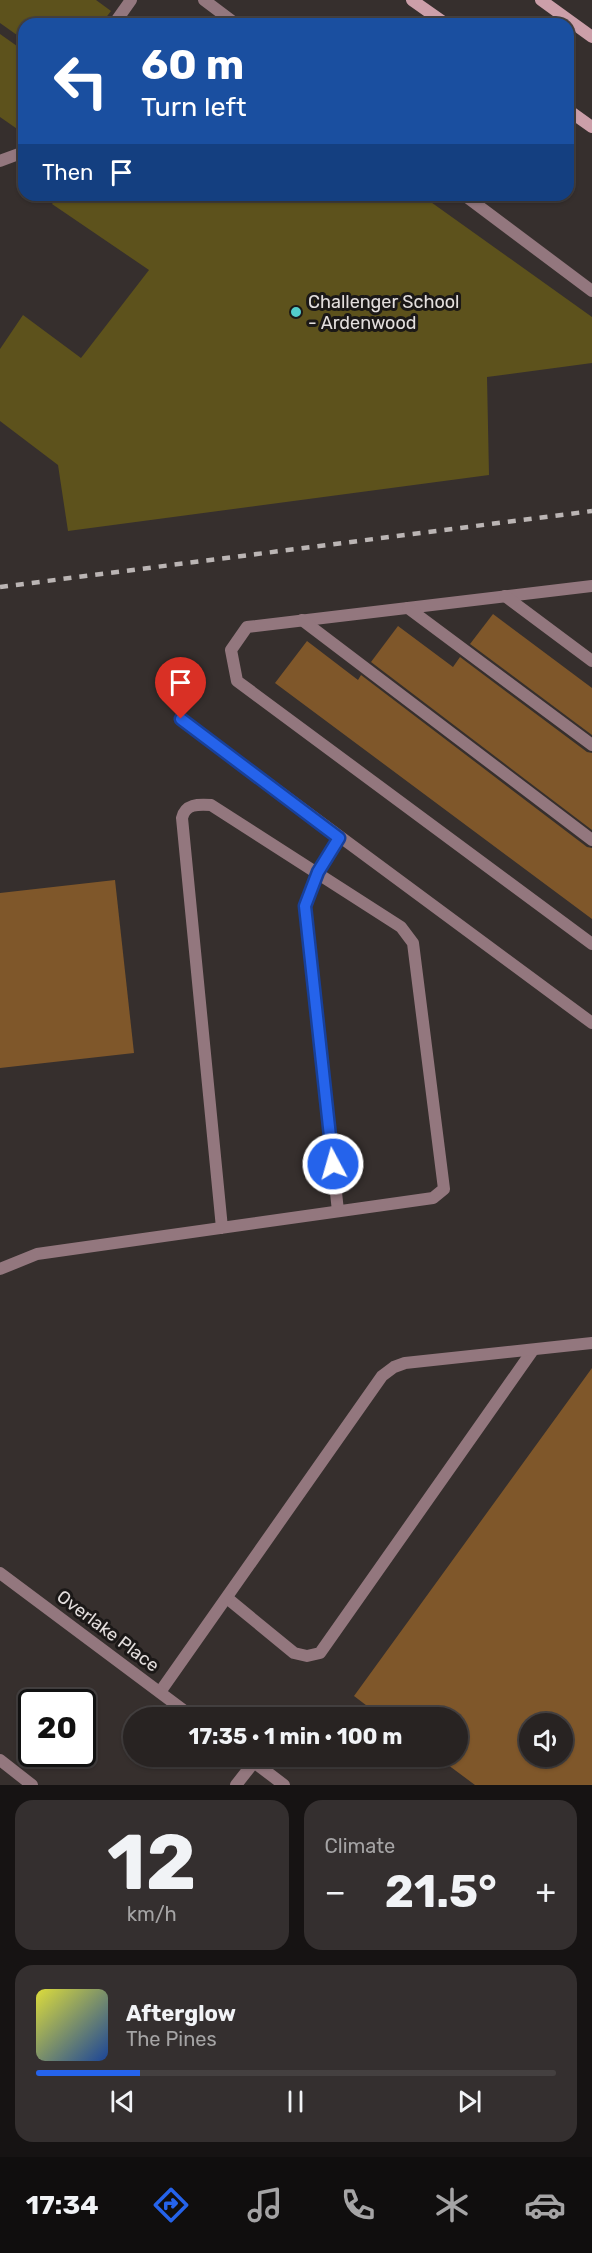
<!DOCTYPE html>
<html lang="en">
<head>
<meta charset="utf-8">
<style>
  :root { --surface:#282322; --page:#342f2f; --text:#f1f3f6; --muted:#a5a4a5; --line:#444040; --accent:#2563eb }
  body { margin:0; font-family:Rubik,sans-serif; background:var(--page); color:var(--text); height:100vh; display:flex; flex-direction:column; font-size:22px; white-space:nowrap }
  * { box-sizing:border-box; margin:0 }
  p { font-size:20px; color:var(--muted) }
  .icon { flex:none; width:33px; height:33px; fill:none; stroke:currentColor; stroke-width:2; stroke-linecap:round; stroke-linejoin:round }
  .map { position:relative; height:1785px; overflow:hidden }
  .details { display:flex; flex-direction:column; gap:15px; padding:15px; background:#161313; flex:1 }
  .details>* { flex:none }
  .hud { position:absolute; left:18px; top:18px; width:556px; height:183px; border-radius:18px; box-shadow:0 2px 4px #0004,0 0 0 2px var(--line); background:#1a4fa0; color:#fff; overflow:hidden }
  .tools { position:absolute; left:519px; top:1713px; display:grid; gap:12px }
  .tools a { display:grid; place-items:center; width:54px; height:54px; border-radius:50%; background:var(--surface); box-shadow:0 2px 4px #0004,0 0 0 2px var(--line); font-size:30px }
  .speed { position:absolute; left:18px; top:1689px; display:flex; gap:12px; font-size:30px; font-weight:700; text-align:center }
  .speed>* { display:grid; place-content:center; width:78px; height:78px; border-radius:50%; background:var(--surface); box-shadow:0 2px 4px #0004,0 0 0 2px var(--line); line-height:1 }
  .speed .limit { border:3px solid #111; border-radius:9px; background:#fff; color:#111 }
  .pin { position:absolute; display:grid; place-items:center; width:51px; height:51px; color:#fff; margin:-62px -26px; border-radius:50% 50% 50% 0; rotate:-45deg; box-shadow:0 0 6px #0007 }
  .pin .icon { rotate:45deg }
  .me { position:absolute; width:66px; margin:-33px; rotate:354deg; stroke-linejoin:round; filter:drop-shadow(0 0 4px #0008) }
  .turn { display:flex; align-items:center; gap:21px; height:126px; padding:0 24px; font-size:27px }
  .turn .icon { width:78px; height:78px; stroke-width:2.5 }
  .turn b { display:block; font-size:42px; line-height:51px }
  .then { display:flex; align-items:center; height:57px; padding:0 24px; background:#0003; gap:12px; font-size:22px }
  .big { font-size:45px; font-weight:700; line-height:1.1 }
  .details .widget { flex:1; display:flex; flex-direction:column; justify-content:center; gap:9px; min-width:0; padding:0 21px; border-radius:18px; background:var(--page) }
  .details .dial { align-items:center; gap:0 }
  .dial b { font-size:78px; line-height:1 }
  .song { display:flex; align-items:center; gap:18px }
  .cover { width:72px; height:72px; border-radius:9px; background:linear-gradient(135deg,hsl(60 70% 55%),hsl(220 70% 35%)) }
  .played { height:6px; border-radius:3px; background:linear-gradient(90deg,var(--accent) 20%,var(--line) 20%) }
  .keys { display:flex; justify-content:space-around; direction:ltr }
  .heat { display:flex; justify-content:space-between; align-items:center; font-size:33px; direction:ltr }
  .details .tiles { flex:1; display:grid; gap:15px; grid-template-columns:1fr 1fr }
  .widget:last-child { grid-column:span 2 }
  .trip { position:absolute; left:123px; top:1707px; width:345px; height:60px; border-radius:30px; background:var(--surface); box-shadow:0 2px 4px #0004,0 0 0 2px var(--line); font-weight:700; line-height:60px; text-align:center }
  .dock { display:flex; height:96px; justify-content:space-around; align-items:center; background:#100e0e; color:var(--muted) }
  .dock .icon { width:42px; height:42px }
  .dock .on { color:var(--accent) }
  .dock b { font-size:27px; color:var(--text) }
  .map>svg:first-child { display:block }
  .grass { fill:#5d521c }
  .building { fill:#7f572a; fill-rule:evenodd }
  .lines { fill:none; stroke-linecap:round; stroke-linejoin:round }
  .lane { stroke:#93777e; stroke-width:12 }
  .street { stroke:#93777e; stroke-width:12 }
  .secondary { stroke:#cc9fa9; stroke-width:12 }
  .rail { stroke:#bbb5b4; stroke-width:4.5; stroke-dasharray:8 8; stroke-linecap:butt }
  .route-casing { stroke:#184099; stroke-width:15 }
  .route { stroke:#2563eb; stroke-width:10 }
  .poi-dot { fill:#53cdcb; stroke:#1b1817; stroke-width:2 }
  .labels { text-anchor:middle; dominant-baseline:central; stroke-width:6; stroke-linejoin:round; paint-order:stroke }
  .poi-label { font-size:18px; fill:#e3dedd; stroke:#1b1817; text-anchor:start }
  .street-label { font-size:18px; fill:#e3dedd; stroke:#1b1817 }
</style>
</head>
<body>
<div class="map">
<svg width="592" height="1785" viewBox="0 0 592 1785">
  <rect width="100%" height="100%" fill="#362f2d"/>
  <!-- grass -->
  <g class="grass">
    <polygon points="0,0 96,0 111,11 101,24 24,24 24,40 0,23"/>
    <polygon points="0,34 24,51 23,133 0,117"/>
    <polygon points="59,195 421,195 592,317 592,363 487,377 489,475 68,531 58,465 0,421 0,349 23,315 81,358 149,270 52,204"/>
  </g>
  <!-- building -->
  <g class="building">
    <polygon points="493,614 592,688 592,735 470,644"/>
    <polygon points="398,626 453,667 460,657 587,752 592,753 592,830 371,662"/>
    <polygon points="307,641 358,680 361,675 587,847 592,848 592,919 275,683"/>
    <polygon points="115,880 134,1053 0,1068 0,893"/>
    <path d="M592,1368V1785H475L436,1756H458V1718H383L354,1696ZM530,1724H562V1756H530Z"/>
  </g>
  <g class="lines">
    <!-- lane -->
    <g class="lane">
      <polyline points="204,0 236,24"/>
      <polyline points="114,24 131,0"/>
      <polyline points="0,161 24,152"/>
      <polyline points="464,195 592,291"/>
      <polyline points="592,586 247,627 231,650 237,681 592,944"/>
      <polyline points="505,596 592,661"/>
      <polyline points="408,608 592,745"/>
      <polyline points="302,620 592,840"/>
      <polyline points="181,719 592,1023"/>
      <polyline points="338,1211 305,906 318,872 340,838"/>
      <path d="M0,1269L37,1254L433,1198L444,1189L413,943L401,927L211,805C198,804 185,804 182,818L222,1228"/>
      <polyline points="227,1598 294,1653 307,1656 320,1653 533,1350"/>
      <polyline points="160,1692 382,1376 394,1367 405,1363 592,1343"/>
      <polyline points="0,1760 32,1785"/>
      <polyline points="236,1785 254,1762"/>
    </g>
    <!-- street -->
    <g class="street">
      <polyline points="0,1573 194,1718"/>
      <polyline points="246,1756 284,1785"/>
    </g>
    <!-- secondary -->
    <g class="secondary">
      <polyline points="412,0 446,24"/>
      <polyline points="541,0 592,37"/>
      <polyline points="568,110 592,127"/>
    </g>
    <!-- rail -->
    <polyline class="rail" points="0,587 592,511"/>
  </g>
  <g class="lines">
    <defs>
      <polyline id="route" points="181,719 339,838 318,872 305,906 333,1164"/>
    </defs>
    <!-- route casing -->
    <use href="#route" class="route-casing"/>
    <!-- route -->
    <use href="#route" class="route"/>
  </g>
  <!-- markers -->
  <circle class="poi-dot" cx="296" cy="312" r="6"/>
  <g class="labels">
    <!-- poi labels -->
    <g class="poi-label">
      <text x="308" y="302">Challenger School<tspan x="308" dy="21">- Ardenwood</tspan></text>
    </g>
    <!-- street labels -->
    <g class="street-label">
      <text transform="translate(108 1631) rotate(37)">Overlake Place</text>
    </g>
  </g>
</svg>
<div class="tools">
<a><svg class="icon" aria-label="sound" viewBox="0 0 24 24"><path d="M4 9h4l5-4v14l-5-4H4zM17 9q2 3 0 6"/></svg></a>
</div>
<div class="speed"><div class="limit">20</div></div>
<div class="pin" style="left:181px;top:719px;background:#d93025"><svg class="icon" aria-label="arrive" viewBox="0 0 24 24"><path d="M6 21V4h12l-3 4 3 4H6"/></svg></div>
<svg class="me" style="left:333px;top:1164px" viewBox="-20 -20 40 40"><circle r="17" fill="#2563eb" stroke="#fff" stroke-width="3"/><path d="M0-11L8 9 0 5-8 9z" fill="#fff"/></svg>
<div class="trip">17:35 · 1 min · 100 m</div>
<div class="hud">
<div class="turn"><svg class="icon" aria-label="left" viewBox="0 0 24 24"><path d="M17 20v-9H6M10 6l-5 5 5 5"/></svg><div><b>60 m</b>Turn left</div></div>
<div class="then">Then<svg class="icon" aria-label="arrive" viewBox="0 0 24 24"><path d="M6 21V4h12l-3 4 3 4H6"/></svg></div>
</div>
</div>
<section class="details">
<div class="tiles">
<div class="widget dial"><b>12</b><p>km/h</p></div>
<div class="widget"><p>Climate</p>
<div class="heat"><a>−</a><b class="big">21.5°</b><a>+</a></div>
</div>
<div class="widget">
<div class="song"><i class="cover"></i><div><b>Afterglow</b><p>The Pines</p></div></div>
<div class="played"></div>
<div class="keys"><svg class="icon" aria-label="previous" viewBox="0 0 24 24"><path d="M18 5L8 12l10 7zM5 5v14"/></svg><svg class="icon" aria-label="pause" viewBox="0 0 24 24"><path d="M8 5v14M16 5v14"/></svg><svg class="icon" aria-label="next" viewBox="0 0 24 24"><path d="M6 5l10 7-10 7zM19 5v14"/></svg></div>
</div>
</div>
</section>
<nav class="dock">
<b>17:34</b>
<svg class="icon on" aria-label="directions" viewBox="0 0 24 24"><path d="M12 3l9 9-9 9-9-9zM9 14v-3h6M13 9l2 2-2 2"/></svg>
<svg class="icon" aria-label="music" viewBox="0 0 24 24"><path d="M9 18V5l10-2v13"/><circle cx="6" cy="18" r="3"/><circle cx="16" cy="16" r="3"/></svg>
<svg class="icon" aria-label="phone" viewBox="0 0 24 24"><path d="M5 4h4l2 5-3 2q2 4 5 5l2-3 5 2v4C11 20 4 13 5 4z"/></svg>
<svg class="icon" aria-label="climate" viewBox="0 0 24 24"><path d="M12 3v18M4 7l16 10M4 17L20 7"/></svg>
<svg class="icon" aria-label="car" viewBox="0 0 24 24"><path d="M5 17H2v-5l4-1 3-4h7l3 4 3 1v5h-3M9 17h6M6 11h13"/><circle cx="7" cy="17" r="2"/><circle cx="17" cy="17" r="2"/></svg>
</nav>
</body>
</html>
